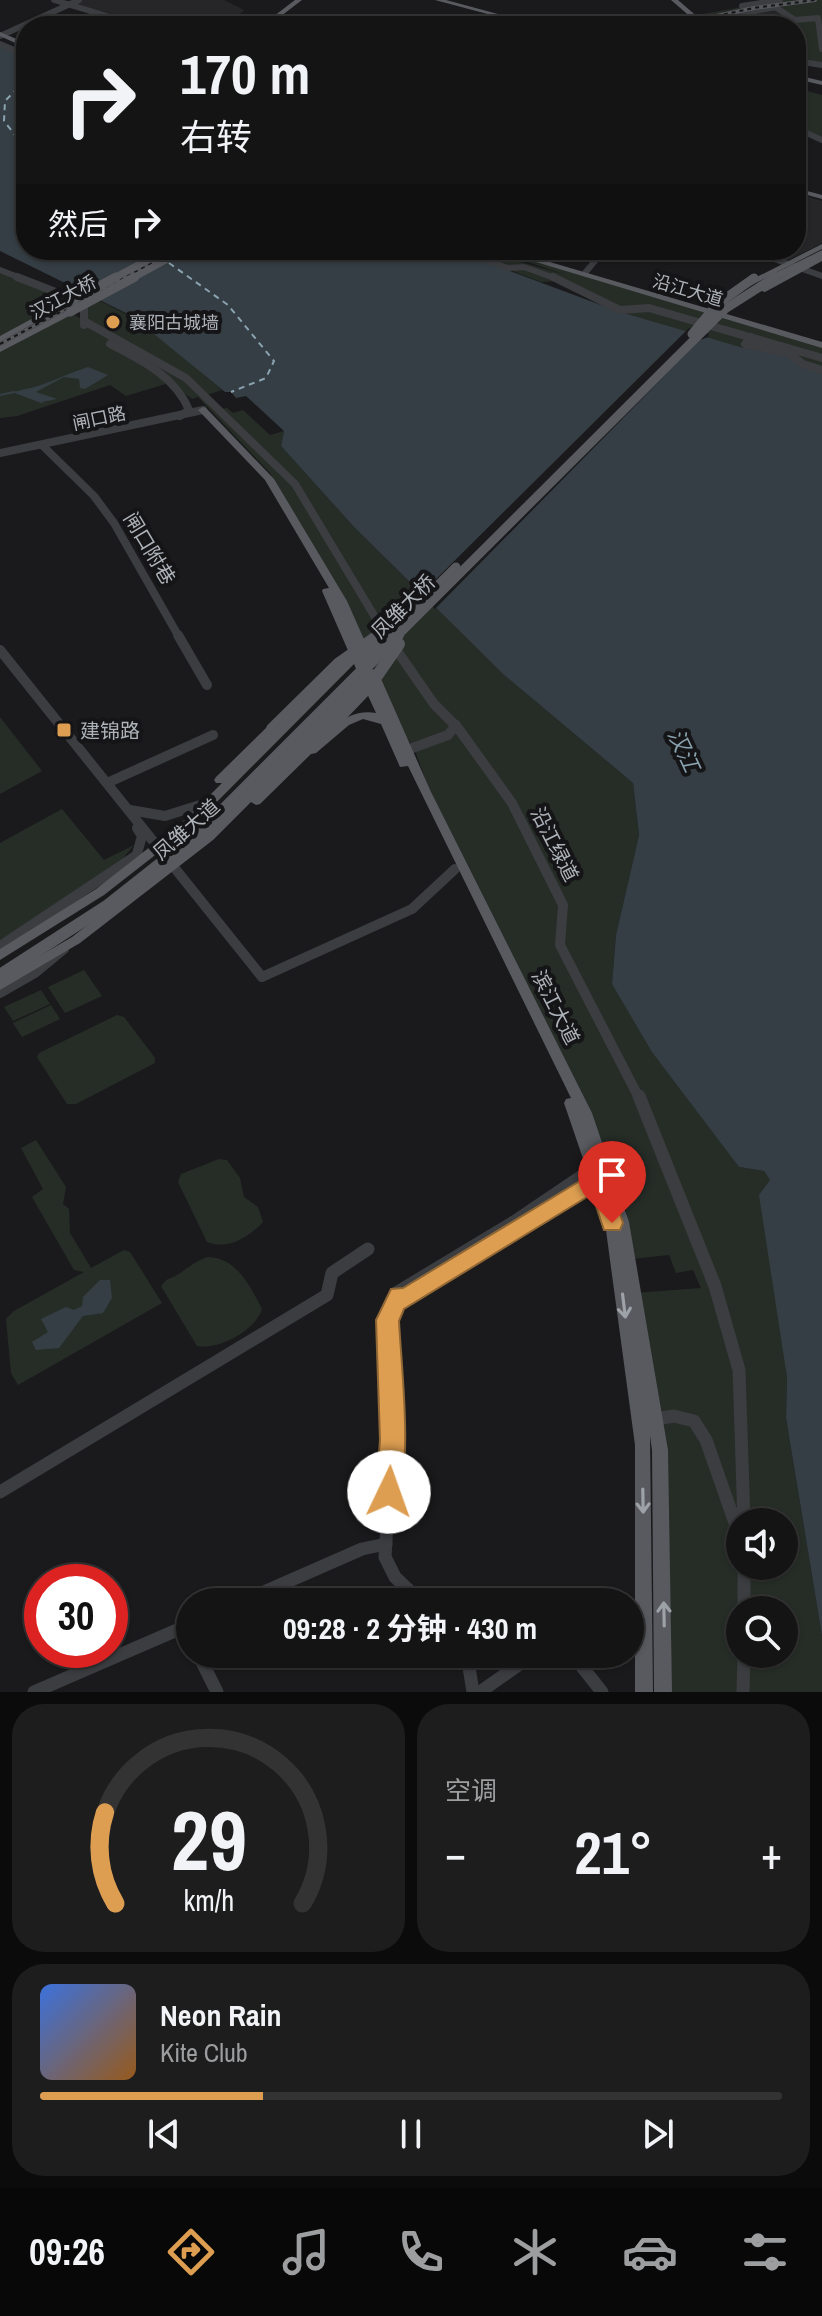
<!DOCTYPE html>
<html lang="zh">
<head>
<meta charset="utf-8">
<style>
  :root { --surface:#141415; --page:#1d1d1e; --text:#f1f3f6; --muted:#9d9ea0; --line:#333334; --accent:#dd9e51 }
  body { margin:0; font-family:"Archivo Narrow","Noto Sans SC",sans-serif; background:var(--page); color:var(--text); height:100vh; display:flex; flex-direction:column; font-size:30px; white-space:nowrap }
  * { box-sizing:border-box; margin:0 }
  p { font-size:26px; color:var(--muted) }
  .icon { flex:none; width:44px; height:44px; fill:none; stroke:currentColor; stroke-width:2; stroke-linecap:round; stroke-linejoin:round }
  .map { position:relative; height:1692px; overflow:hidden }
  .side { display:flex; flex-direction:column; gap:12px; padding:12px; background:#0b0b0c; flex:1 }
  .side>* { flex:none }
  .hud { position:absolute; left:16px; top:16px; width:790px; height:244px; border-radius:32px; box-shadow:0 2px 6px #0004,0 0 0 2px var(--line); background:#141415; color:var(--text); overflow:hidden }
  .controls { position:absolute; left:726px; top:1508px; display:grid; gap:16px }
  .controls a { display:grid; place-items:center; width:72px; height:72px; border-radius:50%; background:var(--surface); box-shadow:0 2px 6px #0004,0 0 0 2px var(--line); font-size:40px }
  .speed { position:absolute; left:24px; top:1564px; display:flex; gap:16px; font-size:40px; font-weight:700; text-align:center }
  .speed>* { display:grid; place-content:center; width:104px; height:104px; border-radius:50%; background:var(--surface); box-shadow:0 2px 6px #0004,0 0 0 2px var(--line); line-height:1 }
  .speed .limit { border:12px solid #d22; background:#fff; color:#111 }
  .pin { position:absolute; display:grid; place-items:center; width:68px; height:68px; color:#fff; margin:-82px -34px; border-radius:50% 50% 50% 0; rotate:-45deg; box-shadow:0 0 8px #0007 }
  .pin .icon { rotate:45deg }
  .me { position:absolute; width:88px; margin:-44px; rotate:3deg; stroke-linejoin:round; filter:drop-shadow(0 0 6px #0008) }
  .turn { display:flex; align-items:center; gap:28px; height:168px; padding:0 32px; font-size:36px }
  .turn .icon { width:104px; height:104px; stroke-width:2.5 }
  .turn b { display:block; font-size:56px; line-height:68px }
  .then { display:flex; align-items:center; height:76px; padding:0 32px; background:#0003; gap:16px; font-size:30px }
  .big { font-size:60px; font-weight:700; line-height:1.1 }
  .side .card { flex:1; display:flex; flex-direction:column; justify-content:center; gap:12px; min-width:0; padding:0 28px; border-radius:32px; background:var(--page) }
  .side .dial { align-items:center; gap:0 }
  .dial svg { height:208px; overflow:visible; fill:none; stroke:var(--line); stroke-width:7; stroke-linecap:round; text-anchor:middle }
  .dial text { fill:var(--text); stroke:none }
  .song { display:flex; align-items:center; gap:24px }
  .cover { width:96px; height:96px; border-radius:12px; background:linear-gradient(135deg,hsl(220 70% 55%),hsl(30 70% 35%)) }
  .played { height:8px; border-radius:4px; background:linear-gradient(90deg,var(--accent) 30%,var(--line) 30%) }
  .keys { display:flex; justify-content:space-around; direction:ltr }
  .heat { display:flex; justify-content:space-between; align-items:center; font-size:44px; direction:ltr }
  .side .tiles { flex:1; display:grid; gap:12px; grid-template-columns:1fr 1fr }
  .card:last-child { grid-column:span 2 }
  .trip { position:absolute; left:176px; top:1588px; width:468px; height:80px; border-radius:40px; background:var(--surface); box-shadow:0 2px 6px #0004,0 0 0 2px var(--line); font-weight:700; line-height:80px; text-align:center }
  .dock { display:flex; height:128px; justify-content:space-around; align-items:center; background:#080808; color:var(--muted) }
  .dock .icon { width:56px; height:56px }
  .dock .current { color:var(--accent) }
  .dock b { font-size:36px; color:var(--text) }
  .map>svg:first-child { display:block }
  .built { fill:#262629 }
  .green { fill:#262d27; fill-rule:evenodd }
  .water { fill:#353e44 }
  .pier { fill:#1a1a1c }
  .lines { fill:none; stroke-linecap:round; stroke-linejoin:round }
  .stream { stroke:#353e44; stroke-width:2 }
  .ferry { stroke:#8aa3b0; stroke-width:2; stroke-dasharray:6 5; stroke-linecap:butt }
  .minor-far3 { stroke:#3b3d40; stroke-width:6 }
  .minor-far2 { stroke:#3b3d40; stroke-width:8 }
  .minor-far1 { stroke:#3b3d40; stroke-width:10 }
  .minor { stroke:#3b3d40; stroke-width:13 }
  .major { fill:#585a5f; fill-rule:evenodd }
  .rail-casing { stroke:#55575b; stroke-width:4 }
  .rail { stroke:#151517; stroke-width:2; stroke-dasharray:4; stroke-linecap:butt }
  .major-bridge-far2 { stroke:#585a5f; stroke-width:7 }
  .major-bridge-far1 { stroke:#585a5f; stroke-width:9 }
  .major-bridge { stroke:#585a5f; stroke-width:12 }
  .oneway { stroke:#9da1a8 }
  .route { fill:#dd9e51; stroke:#906735; stroke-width:2 }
  .poi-dot { fill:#dd9e51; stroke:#151517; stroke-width:3 }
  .labels { text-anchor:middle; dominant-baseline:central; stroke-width:8; stroke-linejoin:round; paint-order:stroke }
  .far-street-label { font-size:18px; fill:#aeb3ba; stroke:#151517 }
  .far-poi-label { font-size:18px; fill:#aeb3ba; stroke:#151517; text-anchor:start }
  .street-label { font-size:20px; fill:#aeb3ba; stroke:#151517 }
  .poi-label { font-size:20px; fill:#aeb3ba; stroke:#151517; text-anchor:start }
  .water-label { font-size:22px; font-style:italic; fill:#8aa3b0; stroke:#151517 }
</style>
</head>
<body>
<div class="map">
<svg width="822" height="1692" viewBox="0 0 822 1692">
  <rect width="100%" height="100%" fill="#1a1a1c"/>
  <!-- built -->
  <g class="built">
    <polygon points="79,0 224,0 244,10 236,18 246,21 239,26 139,26 69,5"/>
    <polygon points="775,7 795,20 795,26 705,26 707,20"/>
    <polygon points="796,193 822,201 822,243 787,261 752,250 796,250"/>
  </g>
  <!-- green -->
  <g class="green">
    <polygon points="780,0 822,0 822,65 796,61 795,20 775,8 708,19 698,15"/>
    <polygon points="796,88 822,95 822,137 796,125"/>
    <polygon points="458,250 480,250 566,275 493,250 505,250 822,344 822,373 617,311 597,303 591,293 556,281 541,282"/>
    <polygon points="5,272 53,294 45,303 57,309 0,339 0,274"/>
    <path d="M98,300L142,322L222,390L207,395L221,409L227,408L233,413L243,410L270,435L284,431L281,446L354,527L504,675L633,783L639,835L616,935L612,984L739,1167L764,1171L770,1180L787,1377L786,1418L822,1636V1692H663L660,1450L634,1293L701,1288L693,1270L676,1273L669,1255L632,1259L626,1210L596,1128L429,789L414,748L398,726L359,629L270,473L198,397L192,399L169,383L126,396L110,385L17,416L0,418V351L70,312L83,320L84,308ZM740,1522H784V1566H740ZM740,1610H784V1654H740Z"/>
    <polygon points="0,717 42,771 0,794"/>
    <polygon points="62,809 104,860 134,845 120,862 0,940 0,843"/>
    <polygon points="84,970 102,996 65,1013 48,987"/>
    <polygon points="41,990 50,1004 13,1021 4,1007"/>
    <polygon points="51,1005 60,1019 22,1037 13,1023"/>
    <polygon points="117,1015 124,1017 155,1058 155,1063 76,1104 67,1104 37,1057 39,1053"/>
    <polygon points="36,1140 66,1187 63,1204 69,1209 70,1233 91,1268 124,1250 130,1252 162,1303 18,1385 11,1373 6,1319 14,1311 84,1272 74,1270 32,1197 43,1189 21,1148"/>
    <path d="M219,1159L227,1160L240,1178L244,1197L258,1207L263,1222C248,1238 228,1250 207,1242L178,1182L181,1174Z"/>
    <path d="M208,1257C237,1258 250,1286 262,1309C255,1331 219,1350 197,1346L161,1286L166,1280C182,1275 191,1262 208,1257Z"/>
  </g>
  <!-- water -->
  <g class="water">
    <polygon points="0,45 26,57 26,250 454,250 617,311 740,347 786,356 822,373 822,1636 786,1418 787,1377 759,1195 770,1180 764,1171 739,1167 652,1052 612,984 616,935 639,835 633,783 504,675 354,527 281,446 284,431 246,396 236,398 231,392 225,392 132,316 0,251"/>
    <path d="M88,367L108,375L85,389L80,388L79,379L64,377L36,392L57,399L42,402L44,404L12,392C38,389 63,375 88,367Z"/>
    <polygon points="100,1280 110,1280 112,1298 103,1313 83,1316 59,1348 36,1350 32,1342 48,1332 41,1319 66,1307 74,1310 82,1306 83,1297"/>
  </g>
  <!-- pier -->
  <polygon class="pier" points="689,328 709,334 708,337 700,340 435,609 420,595"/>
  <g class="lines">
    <!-- stream -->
    <g class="stream">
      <polyline points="21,391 31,389"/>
      <polyline points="0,395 14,392"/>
    </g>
    <!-- ferry -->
    <g class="ferry">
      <polyline points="26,80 5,101 4,121 26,149"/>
      <polyline points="169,263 228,305 274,361 266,378 231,392"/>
    </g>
    <!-- minor-far3 -->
    <g class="minor-far3">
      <polyline points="54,0 139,26"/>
      <polyline points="742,6 780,0"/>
      <polyline points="700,22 775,7 795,20 818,18 822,49"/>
      <polyline points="0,36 79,0"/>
      <polyline points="0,44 26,55"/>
      <polyline points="796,61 822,65"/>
      <polyline points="796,128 822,140"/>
      <polyline points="796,221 800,223 796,225"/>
      <polyline points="458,250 508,268 524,267 557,279"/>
      <polyline points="749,250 822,276"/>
      <polyline points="0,270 23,279"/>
      <polyline points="585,273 604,250"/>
    </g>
    <!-- minor-far2 -->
    <g class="minor-far2">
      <polyline points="17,277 66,296 84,308 84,325"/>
      <polyline points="553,277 620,310 649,308 822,358"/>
      <polyline points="84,321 186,378 295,484 387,637"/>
      <polyline points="751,337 745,344 791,354"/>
      <path d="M110,344C141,360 175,376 189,410L180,416"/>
      <polyline points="786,351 803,364 822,370"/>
      <polyline points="43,446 94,496 114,523 179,637"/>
      <polyline points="0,453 203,410"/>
    </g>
    <!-- minor-far1 -->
    <g class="minor-far1">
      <polyline points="178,635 207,685"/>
      <polyline points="386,635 434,704 458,728 512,803 563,905 560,945 639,1098"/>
      <polyline points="0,650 262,977 412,909 455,869"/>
      <polyline points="407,750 448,735 456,725"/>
      <polyline points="107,783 213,735"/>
      <polyline points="130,810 165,816 200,805"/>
      <polyline points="135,861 142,836 137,828"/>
      <polyline points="0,946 137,855"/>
      <polyline points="0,993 35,973 64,949"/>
    </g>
    <!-- minor -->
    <g class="minor">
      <polyline points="639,1096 715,1286 739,1370 744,1522"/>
      <polyline points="594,1168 517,1220 396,1293 402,1300 598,1179"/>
      <polyline points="399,1296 387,1320 392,1440 385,1557 395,1577 421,1602"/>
      <polyline points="655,1419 674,1416 694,1421 706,1440 740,1537"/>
      <polyline points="0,1492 327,1295 332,1273 368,1249"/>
      <polyline points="744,1566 744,1610"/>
      <polyline points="241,1602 362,1549 386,1544"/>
      <polyline points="198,1654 217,1692"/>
      <polyline points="461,1654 469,1667 473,1692"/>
      <polyline points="572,1654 602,1692"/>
      <polyline points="34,1692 184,1627 190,1639"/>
      <polyline points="480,1692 534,1654"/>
      <polyline points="743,1692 744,1654"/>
    </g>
    <!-- major -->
    <g class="major">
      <polygon points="295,0 302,0 268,26 261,26"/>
      <polygon points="435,0 446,0 543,26 532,26"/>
      <polygon points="671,0 678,0 708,26 701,26"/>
      <polygon points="0,32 26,43 26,48 0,36"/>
      <polygon points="796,75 822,81 822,85 796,79"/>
      <polygon points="796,188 822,195 822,199 796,192"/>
      <polygon points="822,244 822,249 750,286 743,284"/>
      <polygon points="496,250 509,250 822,342 822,348"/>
      <polygon points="822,256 822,261 765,292 758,290"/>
      <polygon points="59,304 66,306 0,342 0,336"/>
      <polygon points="70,309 74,312 73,314 0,352 0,346"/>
      <path d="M203,407L206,408L274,479L347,601L371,655L366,658L362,657L368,671L373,669L378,672L431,792L592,1113L629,1222L668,1450L672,1692H654L652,1450L650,1436L653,1692H635V1445L605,1223L564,1103L566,1099L571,1098L408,766L400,767L381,724L363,719L349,725L316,753L311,754L260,804L256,805L251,802L213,840L80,943L0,990V979L72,937L205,834L360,678L354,664L195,824L104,895L0,960V949L96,889L187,818L222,783H216L214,780L216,777L268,726L272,725L277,728L350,655L322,591L323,589L329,588L265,480L200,412L198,410ZM364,687L376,713C348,708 332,729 312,745H307Z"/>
    </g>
    <defs>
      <g id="rail">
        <polyline points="669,26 754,8 815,0"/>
        <polyline points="0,344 177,250"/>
      </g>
    </defs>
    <!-- rail casing -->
    <use href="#rail" class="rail-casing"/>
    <!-- rail -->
    <use href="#rail" class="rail"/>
    <!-- major-bridge-far2 -->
    <g class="major-bridge-far2">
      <polyline points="112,279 166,250"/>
      <polyline points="131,279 184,250"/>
      <polyline points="771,279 822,254"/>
    </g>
    <!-- major-bridge-far1 -->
    <g class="major-bridge-far1">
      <polyline points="62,306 116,277"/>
      <polyline points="70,312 135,277"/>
      <polyline points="692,334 716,305 754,278"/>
      <polyline points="376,637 383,632"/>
      <polyline points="386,637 456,567"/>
      <polyline points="396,637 725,309 775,277"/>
    </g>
    <!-- major-bridge -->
    <g class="major-bridge">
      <polyline points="362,661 388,635"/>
      <polyline points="272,729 338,664 379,635"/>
      <polyline points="310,748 372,683 399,644"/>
      <polyline points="0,975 108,905 203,830 398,635"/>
    </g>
  </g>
  <!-- one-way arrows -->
  <defs><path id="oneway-shaft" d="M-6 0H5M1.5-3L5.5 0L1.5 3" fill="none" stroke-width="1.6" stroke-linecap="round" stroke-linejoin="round" transform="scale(2)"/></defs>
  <g class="oneway">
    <use href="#oneway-shaft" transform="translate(624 1306) rotate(83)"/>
    <use href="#oneway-shaft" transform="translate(643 1501) rotate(89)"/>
    <use href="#oneway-shaft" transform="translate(664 1614) rotate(-91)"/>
  </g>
  <!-- route -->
  <path class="route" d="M598,1170L606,1172L609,1179L623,1223L620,1230H604L592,1194L404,1309L399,1321C401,1364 413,1463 397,1500L389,1504L380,1500L376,1492L380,1440L376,1320L391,1289L403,1288Z"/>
  <!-- markers -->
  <g class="poi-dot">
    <circle cx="113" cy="322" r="8"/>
    <rect x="56" y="722" width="16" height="16" rx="4"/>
  </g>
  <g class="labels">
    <!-- far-street labels -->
    <g class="far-street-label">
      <text transform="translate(688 290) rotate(16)">沿江大道</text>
      <text transform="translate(63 297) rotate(-28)">汉江大桥</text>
      <text transform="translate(99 418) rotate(-12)">闸口路</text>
    </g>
    <!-- far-poi labels -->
    <g class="far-poi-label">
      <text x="129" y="322">襄阳古城墙</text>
    </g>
    <!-- street labels -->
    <g class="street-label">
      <text transform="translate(150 548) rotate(59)">闸口附巷</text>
      <text transform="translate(403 606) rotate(-45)">凤雏大桥</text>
      <text transform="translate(186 829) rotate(-41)">凤雏大道</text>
      <text transform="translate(555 844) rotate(63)">沿江绿道</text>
      <text transform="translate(556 1007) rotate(63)">滨江大道</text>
    </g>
    <!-- poi labels -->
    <g class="poi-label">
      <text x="80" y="730">建锦路</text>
    </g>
    <!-- water labels -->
    <g class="water-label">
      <text transform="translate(684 750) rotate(65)">汉江</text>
    </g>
  </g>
</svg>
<div class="controls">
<a><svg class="icon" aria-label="sound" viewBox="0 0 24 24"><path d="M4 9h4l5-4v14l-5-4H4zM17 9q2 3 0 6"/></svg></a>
<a><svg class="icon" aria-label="search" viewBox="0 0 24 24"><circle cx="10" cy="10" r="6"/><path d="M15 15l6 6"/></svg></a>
</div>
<div class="speed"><div class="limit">30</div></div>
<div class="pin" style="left:612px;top:1223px;background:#d93025"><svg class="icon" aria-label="arrive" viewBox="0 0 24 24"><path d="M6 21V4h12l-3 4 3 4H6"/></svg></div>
<svg class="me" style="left:389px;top:1492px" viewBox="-20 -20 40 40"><circle r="19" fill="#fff"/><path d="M0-13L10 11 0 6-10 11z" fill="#dd9e51"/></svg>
<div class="trip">09:28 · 2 分钟 · 430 m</div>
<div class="hud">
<div class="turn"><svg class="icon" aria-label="right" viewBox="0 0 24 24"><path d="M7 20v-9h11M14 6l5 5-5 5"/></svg><div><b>170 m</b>右转</div></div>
<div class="then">然后<svg class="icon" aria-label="right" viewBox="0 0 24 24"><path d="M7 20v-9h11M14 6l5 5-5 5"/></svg></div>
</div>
</div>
<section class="side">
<div class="tiles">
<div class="card dial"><svg viewBox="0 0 100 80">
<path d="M14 69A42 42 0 1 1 86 69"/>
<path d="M14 69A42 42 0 0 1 10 34" stroke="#dd9e51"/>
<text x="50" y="56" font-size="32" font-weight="700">29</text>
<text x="50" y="72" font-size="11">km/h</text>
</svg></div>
<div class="card"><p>空调</p>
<div class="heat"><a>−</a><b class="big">21°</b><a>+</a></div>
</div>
<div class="card">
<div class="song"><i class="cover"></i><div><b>Neon Rain</b><p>Kite Club</p></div></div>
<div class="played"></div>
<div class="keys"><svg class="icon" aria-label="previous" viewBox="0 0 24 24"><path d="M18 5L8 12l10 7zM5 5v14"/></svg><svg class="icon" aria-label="pause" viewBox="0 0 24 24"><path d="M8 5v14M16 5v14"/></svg><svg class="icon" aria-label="next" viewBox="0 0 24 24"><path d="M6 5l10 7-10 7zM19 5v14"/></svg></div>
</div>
</div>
</section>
<nav class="dock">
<b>09:26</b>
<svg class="icon current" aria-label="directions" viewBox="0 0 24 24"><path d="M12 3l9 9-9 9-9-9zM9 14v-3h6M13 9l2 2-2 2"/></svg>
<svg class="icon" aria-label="music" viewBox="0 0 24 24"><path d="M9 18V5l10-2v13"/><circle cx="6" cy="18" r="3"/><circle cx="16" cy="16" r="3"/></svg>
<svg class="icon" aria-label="phone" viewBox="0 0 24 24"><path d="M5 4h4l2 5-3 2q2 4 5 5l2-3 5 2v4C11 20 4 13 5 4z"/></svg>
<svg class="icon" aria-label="climate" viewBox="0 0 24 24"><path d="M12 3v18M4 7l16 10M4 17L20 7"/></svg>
<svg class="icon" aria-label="car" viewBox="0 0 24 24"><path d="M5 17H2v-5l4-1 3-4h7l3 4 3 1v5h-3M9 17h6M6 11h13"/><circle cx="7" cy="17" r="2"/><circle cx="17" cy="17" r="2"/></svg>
<svg class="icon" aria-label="filters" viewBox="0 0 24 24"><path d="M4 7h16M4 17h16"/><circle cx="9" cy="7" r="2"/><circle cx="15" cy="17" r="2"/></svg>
</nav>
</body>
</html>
